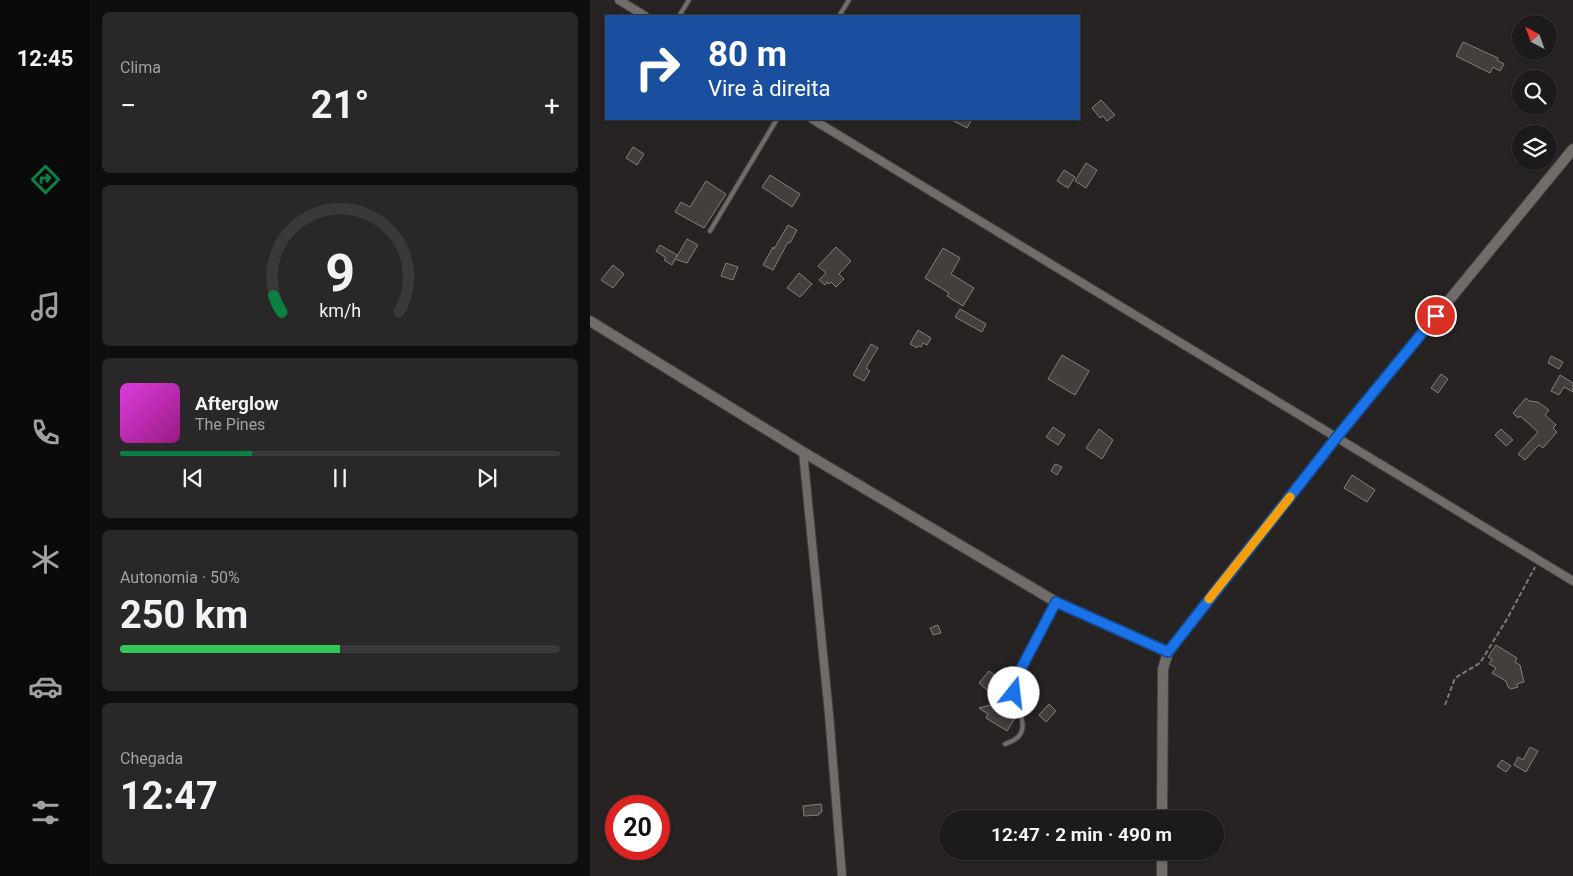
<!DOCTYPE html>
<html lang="pt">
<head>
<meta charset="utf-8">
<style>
  :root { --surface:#1c1a1a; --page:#292727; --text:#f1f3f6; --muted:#a0a1a2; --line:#3a3839; --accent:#0b8043 }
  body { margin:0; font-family:Roboto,sans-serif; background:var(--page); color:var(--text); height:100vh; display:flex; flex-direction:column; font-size:19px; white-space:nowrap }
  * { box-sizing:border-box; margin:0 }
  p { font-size:16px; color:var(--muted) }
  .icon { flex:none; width:28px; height:28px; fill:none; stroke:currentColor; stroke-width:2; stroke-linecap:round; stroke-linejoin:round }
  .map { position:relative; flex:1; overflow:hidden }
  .details { display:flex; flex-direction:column; gap:12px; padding:12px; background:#0f0e0e; width:500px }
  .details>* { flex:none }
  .top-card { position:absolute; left:15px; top:15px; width:475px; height:105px; border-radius:0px; box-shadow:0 1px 4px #0004,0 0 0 1px var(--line); background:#1a4fa0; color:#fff; overflow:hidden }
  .needle { width:32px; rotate:319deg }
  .controls { position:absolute; left:922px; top:15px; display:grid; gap:10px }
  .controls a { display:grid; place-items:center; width:45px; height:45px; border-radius:50%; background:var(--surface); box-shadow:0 1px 4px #0004,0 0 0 1px var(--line); font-size:25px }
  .speed { position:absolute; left:15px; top:795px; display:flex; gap:10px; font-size:25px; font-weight:700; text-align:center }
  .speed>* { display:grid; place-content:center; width:65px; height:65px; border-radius:50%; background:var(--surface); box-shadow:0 1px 4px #0004,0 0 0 1px var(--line); line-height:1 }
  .speed .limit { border:8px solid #d22; background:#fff; color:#111 }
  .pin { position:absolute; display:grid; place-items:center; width:42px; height:42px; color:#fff; margin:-21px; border:2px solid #fff; border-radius:50%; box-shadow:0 1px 5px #0007 }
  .me { position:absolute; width:55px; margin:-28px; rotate:16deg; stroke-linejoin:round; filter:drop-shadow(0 0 4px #0008) }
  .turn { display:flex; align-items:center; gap:18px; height:105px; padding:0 20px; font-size:22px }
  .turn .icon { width:65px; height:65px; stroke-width:2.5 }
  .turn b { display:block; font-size:35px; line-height:42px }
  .big { font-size:38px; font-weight:700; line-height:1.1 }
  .details .card { flex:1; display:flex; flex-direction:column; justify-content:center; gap:8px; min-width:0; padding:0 18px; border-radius:8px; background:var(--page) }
  .details .dial { align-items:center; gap:0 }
  .dial svg { height:130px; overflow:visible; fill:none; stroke:var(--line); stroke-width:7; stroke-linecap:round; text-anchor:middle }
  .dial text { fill:var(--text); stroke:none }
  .song { display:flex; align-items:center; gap:15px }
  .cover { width:60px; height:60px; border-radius:8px; background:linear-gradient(135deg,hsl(300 70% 55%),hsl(310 70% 35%)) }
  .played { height:5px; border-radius:2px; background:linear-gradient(90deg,var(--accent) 30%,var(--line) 30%) }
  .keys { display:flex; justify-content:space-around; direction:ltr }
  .heat { display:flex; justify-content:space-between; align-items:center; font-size:28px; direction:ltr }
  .charge { height:8px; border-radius:4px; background:linear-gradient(90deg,#34c759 50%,var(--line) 0) }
  .trip { position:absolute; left:349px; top:810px; width:285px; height:50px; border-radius:25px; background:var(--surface); box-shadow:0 1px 4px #0004,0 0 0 1px var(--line); font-weight:700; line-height:50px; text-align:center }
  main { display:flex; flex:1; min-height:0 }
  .dock { display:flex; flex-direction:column; width:90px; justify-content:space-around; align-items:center; background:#0b0a0a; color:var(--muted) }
  .dock .icon { width:35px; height:35px }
  .dock .selected { color:var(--accent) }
  .dock b { font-size:22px; color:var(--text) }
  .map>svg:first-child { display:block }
  .building { fill:#423f3d; stroke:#827f7d }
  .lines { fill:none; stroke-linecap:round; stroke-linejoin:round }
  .service-casing { stroke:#43413f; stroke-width:6 }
  .minor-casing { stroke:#43413f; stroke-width:10 }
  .tertiary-casing { stroke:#43413f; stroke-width:12 }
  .path { stroke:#7b7877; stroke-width:2; stroke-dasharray:5 2.5; stroke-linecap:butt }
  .service { stroke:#6f6c6a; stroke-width:4 }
  .minor { stroke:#6f6c6a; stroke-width:8 }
  .tertiary { stroke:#6f6c6a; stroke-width:10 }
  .route-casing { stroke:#114b97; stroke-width:12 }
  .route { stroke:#1a73e8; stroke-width:9 }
  .slow { stroke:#f59e0b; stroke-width:9 }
</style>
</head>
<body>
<main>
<nav class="dock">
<b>12:45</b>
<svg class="icon selected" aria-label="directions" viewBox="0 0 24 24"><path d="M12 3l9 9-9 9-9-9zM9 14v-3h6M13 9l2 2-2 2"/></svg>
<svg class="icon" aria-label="music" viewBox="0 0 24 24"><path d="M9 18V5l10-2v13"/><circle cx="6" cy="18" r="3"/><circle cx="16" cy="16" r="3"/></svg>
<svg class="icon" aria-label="phone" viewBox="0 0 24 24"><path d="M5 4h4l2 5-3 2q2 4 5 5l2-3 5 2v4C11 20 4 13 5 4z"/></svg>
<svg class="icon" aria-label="climate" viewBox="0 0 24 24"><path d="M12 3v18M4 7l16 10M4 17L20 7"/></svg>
<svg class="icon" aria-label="car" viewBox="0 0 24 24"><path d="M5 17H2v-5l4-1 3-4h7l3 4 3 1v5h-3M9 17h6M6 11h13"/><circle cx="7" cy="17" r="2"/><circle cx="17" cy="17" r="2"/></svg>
<svg class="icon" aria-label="filters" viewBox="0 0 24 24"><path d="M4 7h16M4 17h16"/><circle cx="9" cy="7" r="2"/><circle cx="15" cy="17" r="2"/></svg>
</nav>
<section class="details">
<div class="card"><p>Clima</p>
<div class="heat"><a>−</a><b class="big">21°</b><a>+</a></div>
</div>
<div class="card dial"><svg viewBox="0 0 100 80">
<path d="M14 69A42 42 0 1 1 86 69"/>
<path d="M14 69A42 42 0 0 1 9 59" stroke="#0b8043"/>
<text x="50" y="56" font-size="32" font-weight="700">9</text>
<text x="50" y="72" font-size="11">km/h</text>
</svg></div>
<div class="card">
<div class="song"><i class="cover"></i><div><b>Afterglow</b><p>The Pines</p></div></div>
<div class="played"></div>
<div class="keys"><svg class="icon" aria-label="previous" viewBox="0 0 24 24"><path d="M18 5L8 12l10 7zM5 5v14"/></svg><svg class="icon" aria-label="pause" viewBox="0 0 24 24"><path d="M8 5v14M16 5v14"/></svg><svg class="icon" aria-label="next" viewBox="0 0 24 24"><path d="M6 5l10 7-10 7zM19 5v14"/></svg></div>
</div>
<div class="card"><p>Autonomia · 50%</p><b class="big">250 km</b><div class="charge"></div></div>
<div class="card"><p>Chegada</p><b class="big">12:47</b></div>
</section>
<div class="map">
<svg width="983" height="876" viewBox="0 0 983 876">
  <rect width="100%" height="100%" fill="#262322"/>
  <!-- building -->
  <g class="building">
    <polygon points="873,42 908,58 907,60 914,64 910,71 903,67 900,73 866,56"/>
    <polygon points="511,100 525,115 517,121 513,116 510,118 502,108"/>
    <polygon points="360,119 382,119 377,128"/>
    <polygon points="43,147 54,154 47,165 36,158"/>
    <polygon points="496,163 507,170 496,188 485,181"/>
    <polygon points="474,170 485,177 478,188 467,181"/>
    <polygon points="180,175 210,194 202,207 172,187"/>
    <polygon points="116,181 136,194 114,228 85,212 91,202 100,207"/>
    <polygon points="198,225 207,230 200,243 198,242 183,270 173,265 183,247 184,249"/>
    <polygon points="97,239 108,245 97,263 85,259 82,265 74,260 76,258 66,251 70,245 87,255 86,258"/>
    <polygon points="246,247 261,261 249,274 254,279 246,287 241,282 239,284 237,282 235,285 229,280 236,273 228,266"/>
    <polygon points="353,248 370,258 361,274 384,288 373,306 357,296 359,293 335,278"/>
    <polygon points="136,263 148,267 143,280 131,276"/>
    <polygon points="23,265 34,274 23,288 11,280"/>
    <polygon points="209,273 222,284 210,297 197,288"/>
    <polygon points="370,309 396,324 392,332 365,317"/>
    <polygon points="328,330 341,338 337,345 333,343 331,347 328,346 327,348 320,344"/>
    <polygon points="281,344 288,348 276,368 280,371 274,381 263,375"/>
    <polygon points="472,355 499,371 485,395 458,379"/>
    <polygon points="961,356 973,362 969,369 958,363"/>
    <polygon points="851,374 858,379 848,393 841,388"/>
    <polygon points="970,375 983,383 983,392 974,387 969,395 961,391"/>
    <polygon points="936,398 939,401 948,402 959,410 955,415 966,425 963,428 967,432 953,448 949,445 935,460 928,454 948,432 930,416 928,418 923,413"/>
    <polygon points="463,427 475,435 468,445 456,437"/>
    <polygon points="509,429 523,440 512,459 496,448"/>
    <polygon points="911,429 923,440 916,446 905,435"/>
    <polygon points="465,464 472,467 467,475 461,471"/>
    <polygon points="762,475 785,490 777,502 754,488"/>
    <polygon points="348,625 351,633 343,635 340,628"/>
    <polygon points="906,645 927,658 925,662 930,665 934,682 927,684 928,687 921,689 918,687 916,681 902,673 906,668 899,664 902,659 898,657"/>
    <polygon points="399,671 407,677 397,690 389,683"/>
    <polygon points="419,695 422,709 421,710 427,715 417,731 396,718 398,714 389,708 413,702 407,698"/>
    <polygon points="459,704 466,711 456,722 449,715"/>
    <polygon points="940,747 948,751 936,772 924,765 928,757 933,760"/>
    <polygon points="912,760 921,766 916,772 907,766"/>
    <polygon points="231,804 232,812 229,813 229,815 214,816 213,806"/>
  </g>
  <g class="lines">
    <defs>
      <g id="service">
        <polyline points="89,16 99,0"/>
        <polyline points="249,16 259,0"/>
        <polyline points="120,231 187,119"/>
        <path d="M415,744C420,742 426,740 429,736C441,722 419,698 424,682L465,604"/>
      </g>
      <g id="minor">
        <polyline points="29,0 55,16"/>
        <polyline points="222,119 983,581"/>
        <polyline points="213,452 239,714 252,876"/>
      </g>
      <g id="tertiary">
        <polyline points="0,321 213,452 466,602 578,652"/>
        <polyline points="572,819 573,669 578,652 746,438 983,149"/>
        <polyline points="572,876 572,851"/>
      </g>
    </defs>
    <!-- service casing -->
    <use href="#service" class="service-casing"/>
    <!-- minor casing -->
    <use href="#minor" class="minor-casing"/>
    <!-- tertiary casing -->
    <use href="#tertiary" class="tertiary-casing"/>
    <!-- path -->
    <polyline class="path" points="855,705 865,678 890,663 917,619 945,567"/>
    <!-- service -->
    <use href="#service" class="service"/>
    <!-- minor -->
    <use href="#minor" class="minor"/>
    <!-- tertiary -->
    <use href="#tertiary" class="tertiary"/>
  </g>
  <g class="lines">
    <defs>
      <polyline id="route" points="424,693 423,689 424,682 466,602 578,652 746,438 846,316"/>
    </defs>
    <!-- route casing -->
    <use href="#route" class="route-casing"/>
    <!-- route -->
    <use href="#route" class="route"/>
    <!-- slow -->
    <polyline class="slow" points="619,599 700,497"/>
  </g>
</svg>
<div class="controls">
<a><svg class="needle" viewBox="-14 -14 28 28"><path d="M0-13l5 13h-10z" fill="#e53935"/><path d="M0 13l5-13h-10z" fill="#a0a1a2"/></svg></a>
<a><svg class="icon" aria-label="search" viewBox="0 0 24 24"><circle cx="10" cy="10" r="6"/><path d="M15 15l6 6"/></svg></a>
<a><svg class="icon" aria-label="layers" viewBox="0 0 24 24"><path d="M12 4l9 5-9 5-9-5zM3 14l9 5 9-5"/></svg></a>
</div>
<div class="speed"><div class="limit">20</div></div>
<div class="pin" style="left:846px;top:316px;background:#d93025"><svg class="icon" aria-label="arrive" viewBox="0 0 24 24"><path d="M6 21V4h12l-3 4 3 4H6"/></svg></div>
<svg class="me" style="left:424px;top:693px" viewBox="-20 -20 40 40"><circle r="19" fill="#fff"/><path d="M0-13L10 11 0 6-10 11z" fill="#1a73e8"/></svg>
<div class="trip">12:47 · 2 min · 490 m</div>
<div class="top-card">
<div class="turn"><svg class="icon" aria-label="right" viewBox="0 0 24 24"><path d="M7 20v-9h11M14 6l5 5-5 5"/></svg><div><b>80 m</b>Vire à direita</div></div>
</div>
</div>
</main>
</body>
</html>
